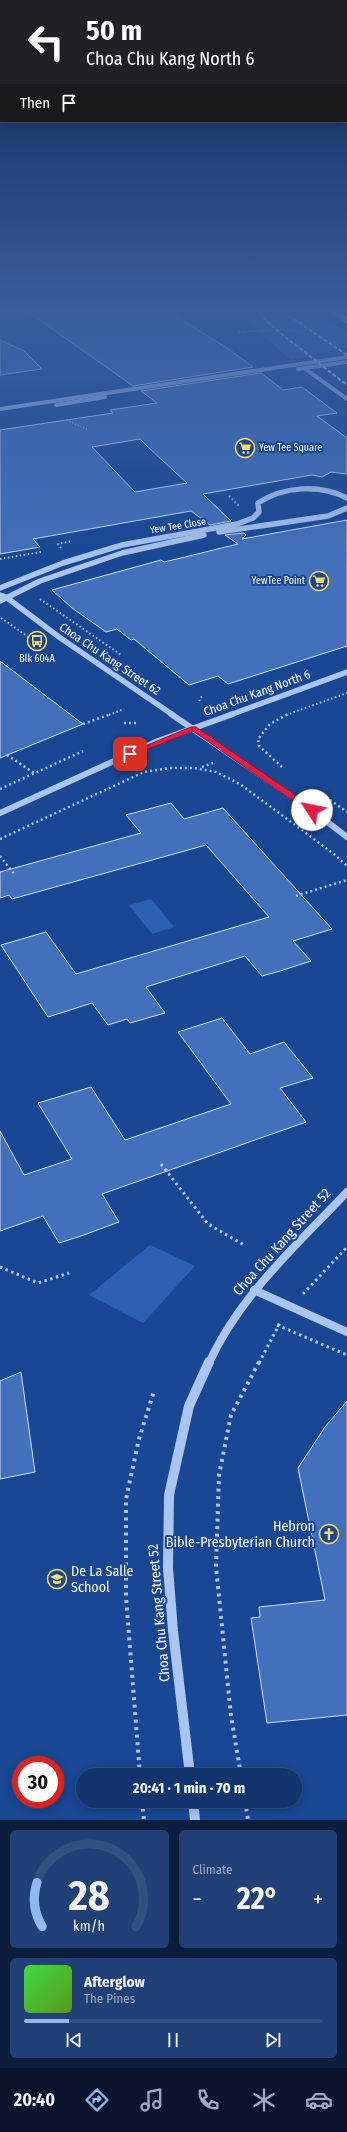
<!DOCTYPE html>
<html lang="en">
<head>
<meta charset="utf-8">
<style>
  :root { --surface:#13356e; --page:#204076; --text:#f1f3f6; --muted:#9dabc2; --line:#325081; --accent:#90b9f0 }
  body { margin:0; font-family:"Fira Sans Condensed",sans-serif; background:var(--page); color:var(--text); height:100vh; display:flex; flex-direction:column; font-size:15px; white-space:nowrap }
  * { box-sizing:border-box; margin:0 }
  p { font-size:13px; color:var(--muted) }
  .icon { flex:none; width:22px; height:22px; fill:none; stroke:currentColor; stroke-width:2; stroke-linecap:round; stroke-linejoin:round }
  .map { position:relative; height:1820px; overflow:hidden }
  .side { display:flex; flex-direction:column; gap:10px; padding:10px; background:#0a1d3c; flex:1 }
  .side>* { flex:none }
  .banner { position:absolute; left:0px; top:0px; width:347px; height:122px; box-shadow:0 2px 10px #0003,0 0 0 1px var(--line); background:#202124; color:#fff; overflow:hidden }
  .speed { position:absolute; left:12px; top:1756px; display:flex; gap:8px; font-size:20px; font-weight:700; text-align:center }
  .speed>* { display:grid; place-content:center; width:52px; height:52px; border-radius:50%; background:var(--surface); box-shadow:0 2px 10px #0003,0 0 0 1px var(--line); line-height:1 }
  .speed .limit { border:6px solid #d22; background:#fff; color:#111 }
  .pin { position:absolute; display:grid; place-items:center; width:34px; height:34px; color:#fff; margin:-17px; border-radius:8px; box-shadow:0 2px 6px #0006 }
  .me { position:absolute; width:44px; margin:-22px; rotate:304deg; stroke-linejoin:round; filter:drop-shadow(0 0 3px #0008) }
  .turn { display:flex; align-items:center; gap:14px; height:84px; padding:0 20px; font-size:18px }
  .turn .icon { width:52px; height:52px; stroke-width:2.5 }
  .turn b { display:block; font-size:28px; line-height:34px }
  .then { display:flex; align-items:center; height:38px; padding:0 20px; background:#0003; gap:8px; font-size:15px }
  .big { font-size:30px; font-weight:700; line-height:1.1 }
  .side .card { flex:1; display:flex; flex-direction:column; justify-content:center; gap:6px; min-width:0; padding:0 14px; border-radius:6px; background:var(--page) }
  .side .dial { align-items:center; gap:0 }
  .dial svg { height:104px; overflow:visible; fill:none; stroke:var(--line); stroke-width:7; stroke-linecap:round; text-anchor:middle }
  .dial text { fill:var(--text); stroke:none }
  .song { display:flex; align-items:center; gap:12px }
  .cover { width:48px; height:48px; border-radius:6px; background:linear-gradient(135deg,hsl(120 70% 55%),hsl(90 70% 35%)) }
  .played { height:4px; border-radius:2px; background:linear-gradient(90deg,var(--accent) 15%,var(--line) 15%) }
  .keys { display:flex; justify-content:space-around; direction:ltr }
  .heat { display:flex; justify-content:space-between; align-items:center; font-size:22px; direction:ltr }
  .side .tiles { flex:1; display:grid; gap:10px; grid-template-columns:1fr 1fr }
  .card:last-child { grid-column:span 2 }
  .trip { position:absolute; left:76px; top:1768px; width:226px; height:40px; border-radius:20px; background:var(--surface); box-shadow:0 2px 10px #0003,0 0 0 1px var(--line); font-weight:700; line-height:40px; text-align:center }
  .tab-bar { display:flex; height:64px; justify-content:space-around; align-items:center; background:#08152c; color:var(--muted) }
  .tab-bar .icon { width:28px; height:28px }
  .tab-bar .active { color:var(--accent) }
  .tab-bar b { font-size:18px; color:var(--text) }
  .map>svg:first-child { display:block }
  .green { fill:#2c60b1 }
  .building { fill:#4270ba; stroke:#d0e1fb; fill-rule:evenodd }
  .lines { fill:none; stroke-linecap:round; stroke-linejoin:round }
  .path-far4 { stroke:#aac5ef; stroke-width:1.5; stroke-dasharray:1 2; stroke-linecap:butt }
  .path-far3 { stroke:#aac5ef; stroke-width:2; stroke-dasharray:1.5 2.5; stroke-linecap:butt }
  .path-far2 { stroke:#aac5ef; stroke-width:2.5; stroke-dasharray:2 3; stroke-linecap:butt }
  .path-far1 { stroke:#aac5ef; stroke-width:3; stroke-dasharray:2.5 3.5; stroke-linecap:butt }
  .path { stroke:#aac5ef; stroke-width:4; stroke-dasharray:3 4.5; stroke-linecap:butt }
  .minor-far4 { stroke:#aac5ef; stroke-width:4 }
  .minor-far3 { stroke:#aac5ef; stroke-width:5.5 }
  .minor-far2 { stroke:#aac5ef; stroke-width:6 }
  .minor-far1 { stroke:#aac5ef; stroke-width:8 }
  .minor { stroke:#aac5ef; stroke-width:10 }
  .major { stroke:#f2f6ff; stroke-width:6 }
  .rail { stroke:#fff; stroke-width:2; stroke-dasharray:4 2; stroke-linecap:butt }
  .route { fill:#e11d48; stroke:#92132f }
  .labels { text-anchor:middle; dominant-baseline:central; stroke-width:4; stroke-linejoin:round; paint-order:stroke }
  .far-poi-label { font-size:10px; fill:#fff; stroke:#194793; text-anchor:start }
  .far-street-label { font-size:10px; fill:#fff; stroke:#194793 }
  .street-label { font-size:12px; fill:#fff; stroke:#194793 }
  .near-street-label { font-size:14px; fill:#fff; stroke:#194793 }
  .near-poi-label { font-size:14px; fill:#fff; stroke:#194793; text-anchor:end }
</style>
</head>
<body>
<div class="map">
<svg width="347" height="1820" viewBox="0 0 347 1820">
  <rect width="100%" height="100%" fill="#194793"/>
  <!-- green -->
  <g class="green">
    <polygon points="233,309 312,309 347,333 347,347 291,360"/>
    <polygon points="151,899 174,927 152,934 129,905"/>
    <polygon points="150,1245 195,1266 143,1323 89,1295"/>
  </g>
  <!-- building -->
  <g class="building">
    <polygon points="24,309 165,309 227,348 253,367 133,386"/>
    <polygon points="0,340 24,351 42,369 0,375"/>
    <path d="M261,373L283,390L302,387L337,413L317,416L347,438V474L331,472L322,477L312,475L203,494L231,521L210,525L191,511L33,539L40,547L0,554V430L113,413L110,410L157,403L141,391ZM140,439L149,448L187,483L135,492L92,447Z"/>
    <polygon points="347,520 347,646 228,684 218,676 189,685 134,639 131,640 117,629 106,632 72,608 52,590 161,560 164,562 185,557 238,544 225,535 244,533 246,535 242,539"/>
    <polygon points="0,661 46,696 83,724 0,758"/>
    <polygon points="171,803 184,819 223,808 332,929 293,941 311,961 280,971 262,976 245,956 146,987 165,1013 130,1023 127,1019 108,1025 92,1003 48,1017 1,945 46,932 76,974 269,917 206,845 12,899 9,895 0,898 0,872 141,833 126,815"/>
    <polygon points="222,1018 250,1054 284,1042 313,1078 280,1088 306,1122 102,1194 119,1222 81,1236 59,1243 43,1216 0,1231 0,1131 24,1175 72,1159 38,1103 91,1087 125,1140 231,1104 178,1032"/>
    <polygon points="21,1372 35,1472 0,1479 0,1381"/>
    <polygon points="347,1401 347,1715 267,1723 251,1618 260,1617 259,1607 325,1600 298,1468 325,1427"/>
  </g>
  <g class="lines">
    <!-- path-far4 -->
    <g class="path-far4">
      <polyline points="239,332 287,329 334,342"/>
      <polyline points="67,420 88,430"/>
    </g>
    <!-- path-far3 -->
    <g class="path-far3">
      <polyline points="229,496 239,506"/>
      <polyline points="61,548 58,544 72,541"/>
      <polyline points="0,559 41,552"/>
      <polyline points="40,599 121,655"/>
      <polyline points="1,618 30,638"/>
      <polyline points="199,701 203,694"/>
      <polyline points="109,715 124,709"/>
      <polyline points="286,715 347,693"/>
    </g>
    <!-- path-far2 -->
    <g class="path-far2">
      <polyline points="124,723 137,723"/>
      <polyline points="83,724 111,714"/>
      <polyline points="7,755 34,773"/>
      <polyline points="202,767 213,763"/>
      <polyline points="282,767 259,746 258,739 270,724 288,714"/>
      <polyline points="0,789 83,751"/>
      <polyline points="326,797 347,812"/>
      <polyline points="0,839 144,772 170,768 194,768 216,772 240,784 334,854 347,866"/>
      <polyline points="0,856 15,875"/>
      <polyline points="296,896 347,880"/>
    </g>
    <!-- path-far1 -->
    <g class="path-far1">
      <polyline points="161,1164 208,1224 244,1245"/>
      <polyline points="0,1267 38,1283 69,1273"/>
      <polyline points="303,1294 347,1247"/>
      <polyline points="277,1325 347,1355"/>
      <polyline points="259,1363 281,1321"/>
    </g>
    <!-- path -->
    <g class="path">
      <polyline points="140,1775 126,1597 126,1499 139,1439 154,1391"/>
      <polyline points="241,1775 231,1716 216,1567 219,1475 231,1415 259,1362"/>
      <polyline points="142,1801 144,1820"/>
      <polyline points="245,1801 248,1820"/>
    </g>
    <!-- minor-far4 -->
    <g class="minor-far4">
      <polyline points="304,368 347,399"/>
      <polyline points="298,369 347,362"/>
      <polyline points="56,405 105,397"/>
      <polyline points="0,409 347,357"/>
    </g>
    <!-- minor-far3 -->
    <g class="minor-far3">
      <polyline points="219,532 328,516 347,508"/>
      <path d="M0,588L63,563L122,545L237,524L253,518L259,512L258,503C284,486 320,484 347,498"/>
      <polyline points="0,595 6,597 59,637 173,715"/>
      <polyline points="0,601 40,581 122,553 204,535"/>
      <polyline points="230,715 347,672"/>
    </g>
    <!-- minor-far2 -->
    <g class="minor-far2">
      <polyline points="171,714 312,810 347,837"/>
      <polyline points="0,813 158,741 233,714"/>
    </g>
    <!-- minor-far1 -->
    <g class="minor-far1">
      <polyline points="254,1290 347,1332"/>
      <path d="M209,1363C240,1295 297,1245 347,1192"/>
    </g>
    <!-- minor -->
    <g class="minor">
      <polyline points="190,1775 173,1631 168,1568 169,1495 189,1406 209,1362"/>
      <polyline points="193,1801 195,1820"/>
    </g>
    <!-- major -->
    <polyline class="major" points="332,309 347,320"/>
    <!-- rail -->
    <g class="rail">
      <polyline points="254,309 280,333 347,385"/>
      <polyline points="279,309 347,355"/>
    </g>
  </g>
  <!-- sky -->
  <linearGradient id="sky" x2="0" y2="1"><stop stop-color="#0e2751"/><stop offset="0.55" stop-color="#385e9e"/><stop offset="1" stop-color="#385e9e" stop-opacity="0"/></linearGradient>
  <rect width="347" height="564" fill="url(#sky)"/>
  <!-- route -->
  <polygon class="route" points="191,727 196,727 317,810 309,812 193,731 133,755 126,754"/>
  <!-- icons -->
  <defs>
    <symbol id="supermarket-ring" viewBox="-11 -11 22 22"><circle r="9.5" fill="#194793" stroke="#ffdc68" stroke-width="1.5"/><path d="M-6-5.5h2.5l.6 2H6L4.5 2H-2.5L-4.4-4H-6ZM-1.5 3.2a1.3 1.3 0 1 0 .1 0ZM3 3.2a1.3 1.3 0 1 0 .1 0Z" fill="#ffdc68"/></symbol>
    <symbol id="bus-ring" viewBox="-11 -11 22 22"><circle r="9.5" fill="#194793" stroke="#ffdc68" stroke-width="1.5"/><path d="M-5-6H5V4H4V6H2V4H-2V6H-4V4H-5ZM-3.5-4V0h7V-4ZM-3.5 1.2v1.5H-2V1.2ZM2 1.2v1.5H3.5V1.2Z" fill="#ffdc68"/></symbol>
    <symbol id="church-ring" viewBox="-11 -11 22 22"><circle r="9.5" fill="#194793" stroke="#ffdc68" stroke-width="1.5"/><path d="M-1.2-6h2.4v3.5h3.3v2.4h-3.3V6h-2.4V-.1h-3.3v-2.4h3.3Z" fill="#ffdc68"/></symbol>
    <symbol id="school-ring" viewBox="-11 -11 22 22"><circle r="9.5" fill="#194793" stroke="#ffdc68" stroke-width="1.5"/><path d="M0-5L7-2L0 1L-7-2ZM-4 1L0 2.5L4 1V4Q0 6-4 4Z" fill="#ffdc68"/></symbol>
  </defs>
  <g fill-rule="evenodd">
    <use href="#supermarket-ring" x="234" y="437" width="22" height="22"/>
    <use href="#supermarket-ring" x="308" y="570" width="22" height="22"/>
    <use href="#bus-ring" x="26" y="630" width="22" height="22"/>
    <use href="#church-ring" x="318" y="1523" width="22" height="22"/>
    <use href="#school-ring" x="46" y="1568" width="22" height="22"/>
  </g>
  <g class="labels">
    <!-- far-poi labels -->
    <g class="far-poi-label">
      <text x="259" y="448">Yew Tee Square</text>
      <text x="305" y="581" text-anchor="end">YewTee Point</text>
      <text x="37" y="659" text-anchor="middle">Blk 604A</text>
    </g>
    <!-- far-street labels -->
    <g class="far-street-label">
      <text transform="translate(178 526) rotate(-9)">Yew Tee Close</text>
    </g>
    <!-- street labels -->
    <g class="street-label">
      <text transform="translate(110 659) rotate(34)">Choa Chu Kang Street 62</text>
      <text transform="translate(257 693) rotate(-20)">Choa Chu Kang North 6</text>
    </g>
    <!-- near-street labels -->
    <g class="near-street-label">
      <text transform="translate(282 1242) rotate(-48)">Choa Chu Kang Street 52</text>
      <text transform="translate(159 1613) rotate(-95)">Choa Chu Kang Street 52</text>
    </g>
    <!-- near-poi labels -->
    <g class="near-poi-label">
      <text x="315" y="1526">Hebron<tspan x="315" dy="16">Bible-Presbyterian Church</tspan></text>
      <text x="71" y="1571" text-anchor="start">De La Salle<tspan x="71" dy="16">School</tspan></text>
    </g>
  </g>
</svg>
<div class="speed"><div class="limit">30</div></div>
<div class="pin" style="left:130px;top:754px;background:#d93025"><svg class="icon" aria-label="arrive" viewBox="0 0 24 24"><path d="M6 21V4h12l-3 4 3 4H6"/></svg></div>
<svg class="me" style="left:312px;top:810px" viewBox="-20 -20 40 40"><circle r="19" fill="#fff"/><path d="M0-13L10 11 0 6-10 11z" fill="#e11d48"/></svg>
<div class="trip">20:41 · 1 min · 70 m</div>
<div class="banner">
<div class="turn"><svg class="icon" aria-label="left" viewBox="0 0 24 24"><path d="M17 20v-9H6M10 6l-5 5 5 5"/></svg><div><b>50 m</b>Choa Chu Kang North 6</div></div>
<div class="then">Then<svg class="icon" aria-label="arrive" viewBox="0 0 24 24"><path d="M6 21V4h12l-3 4 3 4H6"/></svg></div>
</div>
</div>
<section class="side">
<div class="tiles">
<div class="card dial"><svg viewBox="0 0 100 80">
<path d="M14 69A42 42 0 1 1 86 69"/>
<path d="M14 69A42 42 0 0 1 10 35" stroke="#90b9f0"/>
<text x="50" y="56" font-size="32" font-weight="700">28</text>
<text x="50" y="72" font-size="11">km/h</text>
</svg></div>
<div class="card"><p>Climate</p>
<div class="heat"><a>−</a><b class="big">22°</b><a>+</a></div>
</div>
<div class="card">
<div class="song"><i class="cover"></i><div><b>Afterglow</b><p>The Pines</p></div></div>
<div class="played"></div>
<div class="keys"><svg class="icon" aria-label="previous" viewBox="0 0 24 24"><path d="M18 5L8 12l10 7zM5 5v14"/></svg><svg class="icon" aria-label="pause" viewBox="0 0 24 24"><path d="M8 5v14M16 5v14"/></svg><svg class="icon" aria-label="next" viewBox="0 0 24 24"><path d="M6 5l10 7-10 7zM19 5v14"/></svg></div>
</div>
</div>
</section>
<nav class="tab-bar">
<b>20:40</b>
<svg class="icon active" aria-label="directions" viewBox="0 0 24 24"><path d="M12 3l9 9-9 9-9-9zM9 14v-3h6M13 9l2 2-2 2"/></svg>
<svg class="icon" aria-label="music" viewBox="0 0 24 24"><path d="M9 18V5l10-2v13"/><circle cx="6" cy="18" r="3"/><circle cx="16" cy="16" r="3"/></svg>
<svg class="icon" aria-label="phone" viewBox="0 0 24 24"><path d="M5 4h4l2 5-3 2q2 4 5 5l2-3 5 2v4C11 20 4 13 5 4z"/></svg>
<svg class="icon" aria-label="climate" viewBox="0 0 24 24"><path d="M12 3v18M4 7l16 10M4 17L20 7"/></svg>
<svg class="icon" aria-label="car" viewBox="0 0 24 24"><path d="M5 17H2v-5l4-1 3-4h7l3 4 3 1v5h-3M9 17h6M6 11h13"/><circle cx="7" cy="17" r="2"/><circle cx="17" cy="17" r="2"/></svg>
</nav>
</body>
</html>
